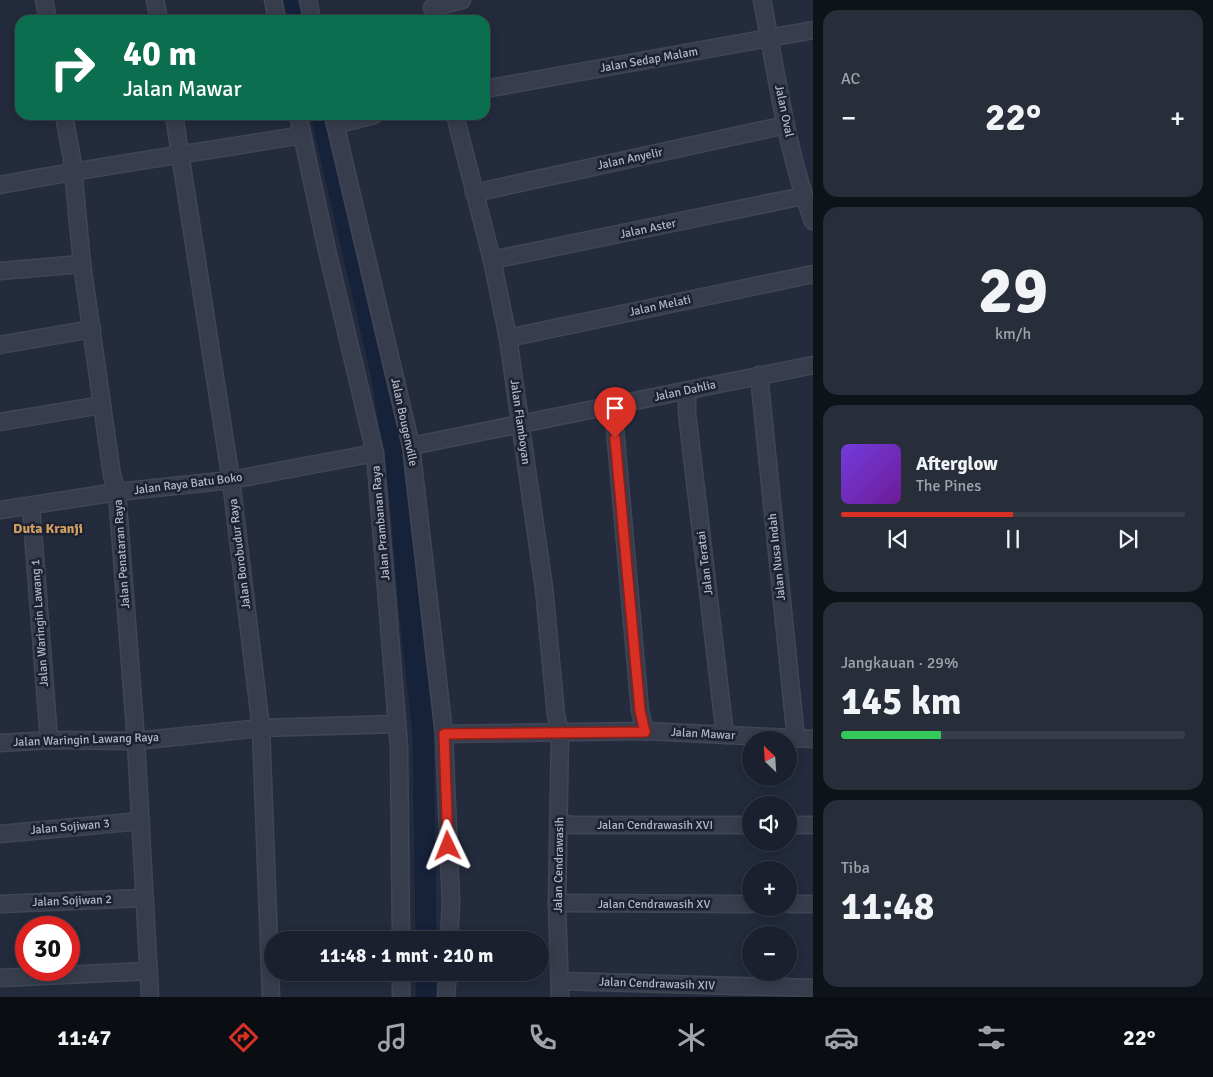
<!DOCTYPE html>
<html lang="id">
<head>
<meta charset="utf-8">
<style>
  :root { --surface:#1a202d; --page:#272d39; --text:#f1f3f6; --muted:#9fa3aa; --line:#383e49; --accent:#d93025 }
  body { margin:0; font-family:Signika,sans-serif; background:var(--page); color:var(--text); height:100vh; display:flex; flex-direction:column; font-size:19px; white-space:nowrap }
  * { box-sizing:border-box; margin:0 }
  p { font-size:16px; color:var(--muted) }
  .icon { flex:none; width:28px; height:28px; fill:none; stroke:currentColor; stroke-width:2; stroke-linecap:round; stroke-linejoin:round }
  .map { position:relative; flex:1; overflow:hidden }
  .drawer { display:flex; flex-direction:column; gap:10px; padding:10px; background:#0e1219; width:400px }
  .drawer>* { flex:none }
  .hud { position:absolute; left:15px; top:15px; width:475px; height:105px; border-radius:15px; box-shadow:0 2px 12px #0003,0 0 0 1px var(--line); background:#0b6e4f; color:#fff; overflow:hidden }
  .needle { width:32px; rotate:335deg }
  .buttons { position:absolute; left:742px; top:731px; display:grid; gap:10px }
  .buttons a { display:grid; place-items:center; width:55px; height:55px; border-radius:50%; background:var(--surface); box-shadow:0 2px 12px #0003,0 0 0 1px var(--line); font-size:25px }
  .speed { position:absolute; left:15px; top:916px; display:flex; gap:10px; font-size:25px; font-weight:700; text-align:center }
  .speed>* { display:grid; place-content:center; width:65px; height:65px; border-radius:50%; background:var(--surface); box-shadow:0 2px 12px #0003,0 0 0 1px var(--line); line-height:1 }
  .speed .limit { border:8px solid #d22; background:#fff; color:#111 }
  .pin { position:absolute; display:grid; place-items:center; width:42px; height:42px; color:#fff; margin:-51px -21px; border-radius:50% 50% 50% 0; rotate:-45deg; box-shadow:0 0 5px #0007 }
  .pin .icon { rotate:45deg }
  .me { position:absolute; width:55px; margin:-28px; rotate:358deg; stroke-linejoin:round; filter:drop-shadow(0 0 4px #0008) }
  .turn { display:flex; align-items:center; gap:18px; height:105px; padding:0 25px; font-size:22px }
  .turn .icon { width:65px; height:65px; stroke-width:2.5 }
  .turn b { display:block; font-size:35px; line-height:42px }
  .big { font-size:38px; font-weight:700; line-height:1.1 }
  .drawer .tile { flex:1; display:flex; flex-direction:column; justify-content:center; gap:8px; min-width:0; padding:0 18px; border-radius:15px; background:var(--page) }
  .drawer .dial { align-items:center; gap:0 }
  .dial b { font-size:65px; line-height:1 }
  .song { display:flex; align-items:center; gap:15px }
  .cover { width:60px; height:60px; border-radius:8px; background:linear-gradient(135deg,hsl(260 70% 55%),hsl(280 70% 35%)) }
  .played { height:5px; border-radius:2px; background:linear-gradient(90deg,var(--accent) 50%,var(--line) 50%) }
  .keys { display:flex; justify-content:space-around; direction:ltr }
  .heat { display:flex; justify-content:space-between; align-items:center; font-size:28px; direction:ltr }
  .charge { height:8px; border-radius:4px; background:linear-gradient(90deg,#34c759 29%,var(--line) 0) }
  .trip { position:absolute; left:264px; top:931px; width:285px; height:50px; border-radius:25px; background:var(--surface); box-shadow:0 2px 12px #0003,0 0 0 1px var(--line); font-weight:700; line-height:50px; text-align:center }
  .menu { display:flex; height:80px; justify-content:space-around; align-items:center; background:#0a0d12; color:var(--muted) }
  .menu .icon { width:35px; height:35px }
  .menu .active { color:var(--accent) }
  .menu b { font-size:22px; color:var(--text) }
  main { display:flex; flex:1; min-height:0 }
  .map>svg:first-child { display:block }
  .lines { fill:none; stroke-linecap:round; stroke-linejoin:round }
  .canal { stroke:#16213a; stroke-width:21 }
  .street-casing { stroke:#404655; stroke-width:19 }
  .street { stroke:#373d4c; stroke-width:16 }
  .route-casing { stroke:#8d1f18; stroke-width:12 }
  .route { stroke:#d93025; stroke-width:9 }
  .labels { text-anchor:middle; dominant-baseline:central; stroke-width:5; stroke-linejoin:round; paint-order:stroke }
  .street-label { font-size:12px; fill:#b2b8c8; stroke:#1c2231 }
  .neighbourhood-label { font-size:14px; font-weight:bold; fill:#d4a061; stroke:#1c2231 }
</style>
</head>
<body>
<main>
<div class="map">
<svg width="813" height="997" viewBox="0 0 813 997">
  <rect width="100%" height="100%" fill="#232b3c"/>
  <g class="lines">
    <!-- canal -->
    <g class="canal">
      <polyline points="294,0 299,20"/>
      <polyline points="321,115 382,377 400,498 411,627 423,731 426,940"/>
      <polyline points="426,997 426,972"/>
    </g>
    <defs>
      <g id="street">
        <polyline points="44,0 48,20"/>
        <polyline points="155,0 159,20"/>
        <polyline points="273,0 277,20"/>
        <polyline points="308,0 312,20"/>
        <path d="M762,0C777,74 786,151 813,221"/>
        <polyline points="432,8 462,0"/>
        <polyline points="485,89 813,30"/>
        <polyline points="64,115 72,159 82,264 112,475 117,492 136,741 150,997"/>
        <polyline points="174,115 231,480 261,728 271,997"/>
        <polyline points="298,115 326,246 375,453 399,747 401,940"/>
        <polyline points="333,115 411,446 444,734 451,902 449,940"/>
        <polyline points="455,115 492,260 508,338 544,588 556,715 560,734 557,903 560,997"/>
        <polyline points="335,125 374,115"/>
        <path d="M0,185C100,166 201,152 302,135"/>
        <polyline points="474,193 786,125"/>
        <polyline points="492,260 803,196"/>
        <polyline points="0,271 82,264"/>
        <polyline points="508,338 813,274"/>
        <polyline points="0,345 92,329"/>
        <polyline points="759,375 796,739"/>
        <polyline points="687,390 687,413 725,735"/>
        <polyline points="613,406 640,711 645,731"/>
        <polyline points="0,422 102,405"/>
        <polyline points="411,446 813,365"/>
        <polyline points="31,506 49,740"/>
        <polyline points="0,510 117,492 231,480 375,453"/>
        <polyline points="444,734 645,731 813,739"/>
        <polyline points="0,743 49,740 136,741 261,728 397,724"/>
        <polyline points="560,823 573,825 751,825"/>
        <polyline points="789,825 813,825"/>
        <polyline points="0,834 141,821"/>
        <polyline points="557,903 751,904"/>
        <polyline points="0,904 145,898"/>
        <polyline points="789,904 813,904"/>
        <polyline points="401,972 401,997"/>
        <polyline points="0,978 149,971"/>
        <polyline points="560,981 813,988"/>
        <polyline points="446,997 448,972"/>
      </g>
    </defs>
    <!-- street casing -->
    <use href="#street" class="street-casing"/>
    <!-- street -->
    <use href="#street" class="street"/>
  </g>
  <g class="lines">
    <defs>
      <polyline id="route" points="448,846 444,734 645,732 640,711 615,438"/>
    </defs>
    <!-- route casing -->
    <use href="#route" class="route-casing"/>
    <!-- route -->
    <use href="#route" class="route"/>
  </g>
  <g class="labels">
    <!-- street labels -->
    <g class="street-label">
      <text transform="translate(649 60) rotate(-10)">Jalan Sedap Malam</text>
      <text transform="translate(784 111) rotate(78)">Jalan Oval</text>
      <text transform="translate(630 159) rotate(-12)">Jalan Anyelir</text>
      <text transform="translate(648 229) rotate(-12)">Jalan Aster</text>
      <text transform="translate(660 306) rotate(-12)">Jalan Melati</text>
      <text transform="translate(685 391) rotate(-12)">Jalan Dahlia</text>
      <text transform="translate(404 422) rotate(78)">Jalan Bougenville</text>
      <text transform="translate(520 422) rotate(82)">Jalan Flamboyan</text>
      <text transform="translate(188 484) rotate(-7)">Jalan Raya Batu Boko</text>
      <text transform="translate(381 523) rotate(-95)">Jalan Prambanan Raya</text>
      <text transform="translate(122 554) rotate(-94)">Jalan Penataran Raya</text>
      <text transform="translate(240 554) rotate(-97)">Jalan Borobudur Raya</text>
      <text transform="translate(777 557) rotate(-96)">Jalan Nusa Indah</text>
      <text transform="translate(705 563) rotate(-97)">Jalan Teratai</text>
      <text transform="translate(40 623) rotate(-94)">Jalan Waringin Lawang 1</text>
      <text transform="translate(703 734) rotate(3)">Jalan Mawar</text>
      <text transform="translate(86 740) rotate(-2)">Jalan Waringin Lawang Raya</text>
      <text x="655" y="825">Jalan Cendrawasih XVI</text>
      <text transform="translate(70 827) rotate(-5)">Jalan Sojiwan 3</text>
      <text transform="translate(559 865) rotate(-89)">Jalan Cendrawasih</text>
      <text transform="translate(72 901) rotate(-2)">Jalan Sojiwan 2</text>
      <text x="654" y="904">Jalan Cendrawasih XV</text>
      <text transform="translate(657 984) rotate(2)">Jalan Cendrawasih XIV</text>
    </g>
    <!-- neighbourhood labels -->
    <g class="neighbourhood-label">
      <text x="48" y="528">Duta Kranji</text>
    </g>
  </g>
</svg>
<div class="buttons">
<a><svg class="needle" viewBox="-14 -14 28 28"><path d="M0-13l5 13h-10z" fill="#e53935"/><path d="M0 13l5-13h-10z" fill="#9fa3aa"/></svg></a>
<a><svg class="icon" aria-label="sound" viewBox="0 0 24 24"><path d="M4 9h4l5-4v14l-5-4H4zM17 9q2 3 0 6"/></svg></a>
<a>+</a>
<a>−</a>
</div>
<div class="speed"><div class="limit">30</div></div>
<div class="pin" style="left:615px;top:438px;background:#d93025"><svg class="icon" aria-label="arrive" viewBox="0 0 24 24"><path d="M6 21V4h12l-3 4 3 4H6"/></svg></div>
<svg class="me" style="left:448px;top:846px" viewBox="-20 -20 40 40"><path d="M0-17L14 15 0 8-14 15z" fill="#d93025" stroke="#fff" stroke-width="4"/></svg>
<div class="trip">11:48 · 1 mnt · 210 m</div>
<div class="hud">
<div class="turn"><svg class="icon" aria-label="right" viewBox="0 0 24 24"><path d="M7 20v-9h11M14 6l5 5-5 5"/></svg><div><b>40 m</b>Jalan Mawar</div></div>
</div>
</div>
<section class="drawer">
<div class="tile"><p>AC</p>
<div class="heat"><a>−</a><b class="big">22°</b><a>+</a></div>
</div>
<div class="tile dial"><b>29</b><p>km/h</p></div>
<div class="tile">
<div class="song"><i class="cover"></i><div><b>Afterglow</b><p>The Pines</p></div></div>
<div class="played"></div>
<div class="keys"><svg class="icon" aria-label="previous" viewBox="0 0 24 24"><path d="M18 5L8 12l10 7zM5 5v14"/></svg><svg class="icon" aria-label="pause" viewBox="0 0 24 24"><path d="M8 5v14M16 5v14"/></svg><svg class="icon" aria-label="next" viewBox="0 0 24 24"><path d="M6 5l10 7-10 7zM19 5v14"/></svg></div>
</div>
<div class="tile"><p>Jangkauan · 29%</p><b class="big">145 km</b><div class="charge"></div></div>
<div class="tile"><p>Tiba</p><b class="big">11:48</b></div>
</section>
</main>
<nav class="menu">
<b>11:47</b>
<svg class="icon active" aria-label="directions" viewBox="0 0 24 24"><path d="M12 3l9 9-9 9-9-9zM9 14v-3h6M13 9l2 2-2 2"/></svg>
<svg class="icon" aria-label="music" viewBox="0 0 24 24"><path d="M9 18V5l10-2v13"/><circle cx="6" cy="18" r="3"/><circle cx="16" cy="16" r="3"/></svg>
<svg class="icon" aria-label="phone" viewBox="0 0 24 24"><path d="M5 4h4l2 5-3 2q2 4 5 5l2-3 5 2v4C11 20 4 13 5 4z"/></svg>
<svg class="icon" aria-label="climate" viewBox="0 0 24 24"><path d="M12 3v18M4 7l16 10M4 17L20 7"/></svg>
<svg class="icon" aria-label="car" viewBox="0 0 24 24"><path d="M5 17H2v-5l4-1 3-4h7l3 4 3 1v5h-3M9 17h6M6 11h13"/><circle cx="7" cy="17" r="2"/><circle cx="17" cy="17" r="2"/></svg>
<svg class="icon" aria-label="filters" viewBox="0 0 24 24"><path d="M4 7h16M4 17h16"/><circle cx="9" cy="7" r="2"/><circle cx="15" cy="17" r="2"/></svg>
<b>22°</b>
</nav>
</body>
</html>
